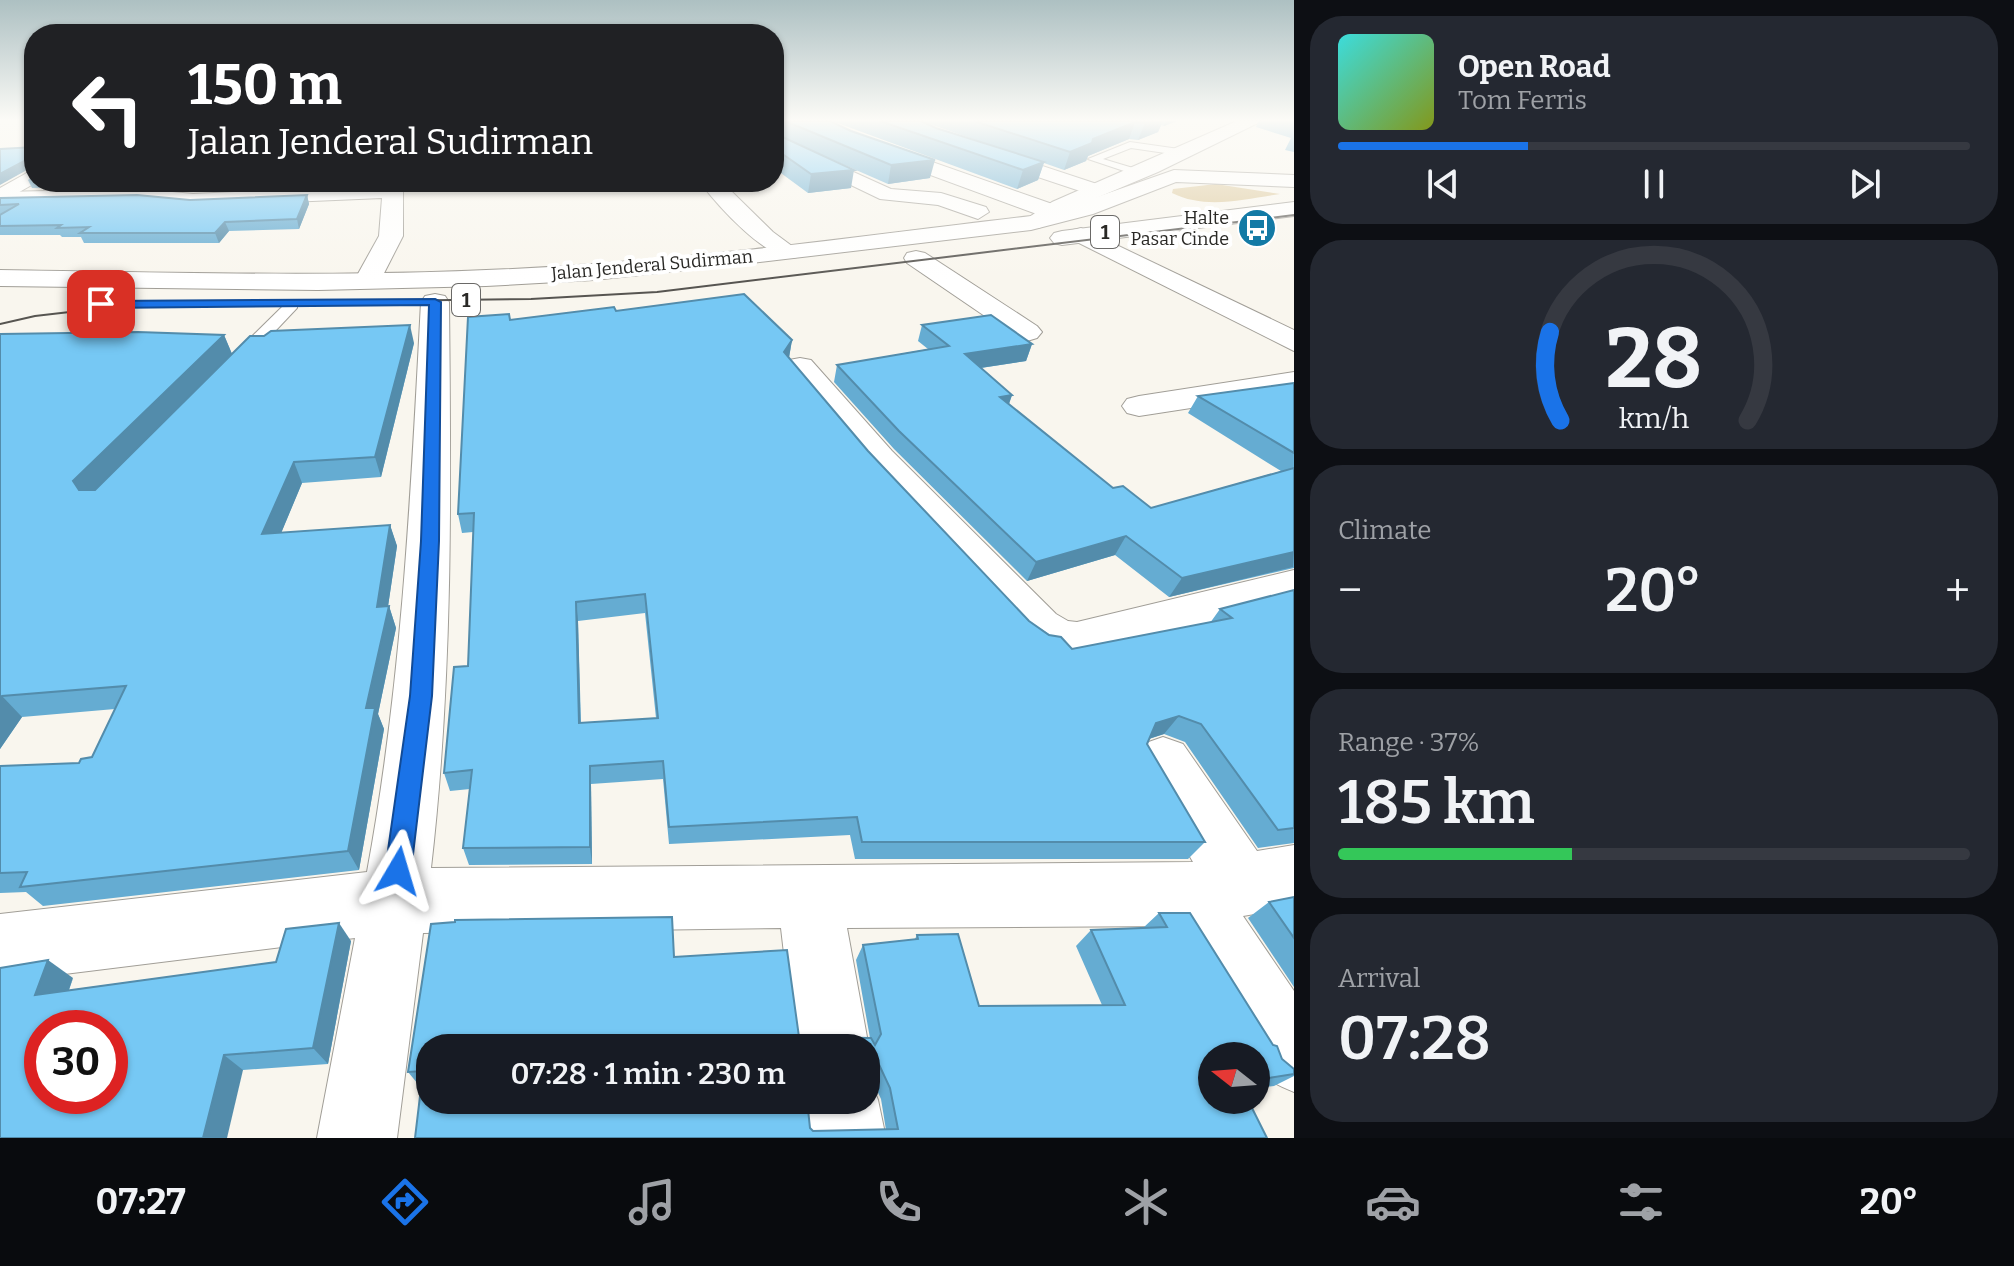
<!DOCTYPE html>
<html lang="en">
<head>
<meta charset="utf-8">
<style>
  :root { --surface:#171b24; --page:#242831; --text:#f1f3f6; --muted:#9ea1a6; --line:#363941; --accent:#1a73e8 }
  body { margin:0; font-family:Bitter,serif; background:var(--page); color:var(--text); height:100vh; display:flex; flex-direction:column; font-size:30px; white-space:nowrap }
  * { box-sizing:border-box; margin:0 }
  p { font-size:26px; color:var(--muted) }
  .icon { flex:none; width:44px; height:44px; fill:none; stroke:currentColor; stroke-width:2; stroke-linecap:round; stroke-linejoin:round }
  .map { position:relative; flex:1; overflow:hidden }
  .sheet { display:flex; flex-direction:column; gap:16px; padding:16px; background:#0d0f14; width:720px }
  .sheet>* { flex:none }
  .banner { position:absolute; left:24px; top:24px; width:760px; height:168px; border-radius:32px; box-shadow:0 2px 6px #0004; background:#202124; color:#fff; overflow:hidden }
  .needle { width:52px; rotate:287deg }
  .controls { position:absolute; left:1198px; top:1042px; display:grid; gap:16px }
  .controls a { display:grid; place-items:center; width:72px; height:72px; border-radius:50%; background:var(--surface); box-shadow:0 2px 6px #0004; font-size:40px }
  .speed { position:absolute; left:24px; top:1010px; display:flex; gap:16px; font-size:40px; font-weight:700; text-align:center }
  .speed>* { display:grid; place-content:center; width:104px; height:104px; border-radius:50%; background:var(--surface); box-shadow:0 2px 6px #0004; line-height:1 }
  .speed .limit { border:12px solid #d22; background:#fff; color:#111 }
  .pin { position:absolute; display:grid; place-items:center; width:68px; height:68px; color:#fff; margin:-34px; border-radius:16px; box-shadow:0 4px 12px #0006 }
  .me { position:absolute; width:88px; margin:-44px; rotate:7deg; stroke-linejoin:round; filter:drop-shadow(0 0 6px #0008) }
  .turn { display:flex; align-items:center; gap:28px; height:168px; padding:0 32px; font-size:36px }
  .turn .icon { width:104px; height:104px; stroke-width:2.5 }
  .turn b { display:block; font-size:56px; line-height:68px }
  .big { font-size:60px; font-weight:600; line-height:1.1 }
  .sheet .card { flex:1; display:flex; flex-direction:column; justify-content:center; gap:12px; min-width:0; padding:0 28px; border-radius:32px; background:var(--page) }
  .sheet .dial { align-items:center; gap:0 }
  .dial svg { height:208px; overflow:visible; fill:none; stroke:var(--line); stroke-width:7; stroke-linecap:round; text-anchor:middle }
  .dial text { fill:var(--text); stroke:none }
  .song { display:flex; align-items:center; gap:24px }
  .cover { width:96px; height:96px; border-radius:12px; background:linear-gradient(135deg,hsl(180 70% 55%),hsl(70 70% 35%)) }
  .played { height:8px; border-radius:4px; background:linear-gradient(90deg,var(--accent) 30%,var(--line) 30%) }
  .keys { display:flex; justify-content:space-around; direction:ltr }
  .heat { display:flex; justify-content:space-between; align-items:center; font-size:44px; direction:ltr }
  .charge { height:12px; border-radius:6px; background:linear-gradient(90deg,#34c759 37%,var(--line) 0) }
  .trip { position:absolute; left:416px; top:1034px; width:464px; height:80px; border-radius:32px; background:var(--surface); box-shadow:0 2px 6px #0004; font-weight:600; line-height:80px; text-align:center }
  .tab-bar { display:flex; height:128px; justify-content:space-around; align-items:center; background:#090b0e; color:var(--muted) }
  .tab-bar .icon { width:56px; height:56px }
  .tab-bar .on { color:var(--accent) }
  .tab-bar b { font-size:36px; color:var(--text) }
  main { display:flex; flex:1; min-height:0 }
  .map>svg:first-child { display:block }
  .green { fill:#dcc89b }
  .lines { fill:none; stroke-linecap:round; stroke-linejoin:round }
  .lane-casing { stroke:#a19e97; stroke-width:2 }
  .street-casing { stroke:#a19e97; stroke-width:2 }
  .secondary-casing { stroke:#a19e97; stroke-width:2 }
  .highway-casing { stroke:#a19e97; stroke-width:2 }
  .lane { fill:#fff; fill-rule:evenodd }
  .street { fill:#fff; fill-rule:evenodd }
  .secondary { fill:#fff; fill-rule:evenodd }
  .highway { fill:#fff; fill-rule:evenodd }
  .tram { stroke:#575551; stroke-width:2 }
  .wall { fill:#65acd2; fill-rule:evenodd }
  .shaded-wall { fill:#538cab }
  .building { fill:#76c8f4; stroke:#538cab; stroke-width:2; fill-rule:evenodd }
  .route { fill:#1a73e8; stroke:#114b97; stroke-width:2 }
  .labels { text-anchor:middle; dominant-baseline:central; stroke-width:8; stroke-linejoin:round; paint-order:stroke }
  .far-poi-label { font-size:18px; fill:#2a2926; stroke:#fff; text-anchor:end }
  .far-street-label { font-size:18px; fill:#2a2926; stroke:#fff }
  .shield { fill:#fff; stroke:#6a6967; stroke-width:2 }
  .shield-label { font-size:20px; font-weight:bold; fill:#2a2926 }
</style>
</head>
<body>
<main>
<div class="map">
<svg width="1294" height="1138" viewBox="0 0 1294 1138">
  <rect width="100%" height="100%" fill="#f9f6ee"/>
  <!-- green -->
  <path class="green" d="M1216,184L1280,194C1245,199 1206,210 1172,193L1173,189Z"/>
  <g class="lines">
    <defs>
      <g id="lane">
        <polygon points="1130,142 1179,149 1184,152 1179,155 1131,148 1103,159 1143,171 1143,175 1139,176 1088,159"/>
        <polygon points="292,300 297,302 297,308 246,362 234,362 232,358 234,354 287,302"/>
      </g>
      <g id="street">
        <polygon points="803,121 824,121 861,137 1058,206 1061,211 1050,218 1042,216 849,145"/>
        <polygon points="892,121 913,121 945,134 1103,186 1106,190 1096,196 1089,194 933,142"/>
        <polygon points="774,136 891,189 941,193 986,207 989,212 978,219 938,205 880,199 774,148"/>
        <polygon points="383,182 403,182 403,236 380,281 376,287 358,287 354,281 379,236 382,198 193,206 141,201 0,204 0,192 141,189 193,194 383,185"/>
        <path d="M700,182H722L773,232L800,252L797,257C769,264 716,204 700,182Z"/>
        <polygon points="1081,228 1294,330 1294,351 1073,240 1069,235 1073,230"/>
        <polygon points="916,251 925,253 1037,326 1042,332 1037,338 1027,341 1017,338 907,263 904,258 907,253"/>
        <path d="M435,294L445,296L449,302C451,491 453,679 431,868L1193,862L1135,761L1143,744L1163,737L1183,744L1257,851L1294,845V907L1243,916L1294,991V1092C1276,1084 1258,1078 1256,1056H1252L1173,926L847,928L869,1048L866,1055V1048H795L781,928L423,933L397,1138H317L355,938L0,982V914L367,872C402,683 411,493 421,302L425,296Z"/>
        <polygon points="800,358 811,360 892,451 1056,614 1068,621 1077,622 1294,570 1294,602 1077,658 1041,651 1022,638 866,467 789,374 784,367 789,360"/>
        <polygon points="1294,372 1294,392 1139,416 1127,413 1122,406 1127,399 1139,396"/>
        <polygon points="866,1072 878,1100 886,1138 806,1138 802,1100 866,1100"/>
      </g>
      <polygon id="secondary" points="1237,121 1262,121 1158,172 1082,204 1039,228 1023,228 1020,223 1052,202"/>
      <g id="highway">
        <polygon points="34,169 34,182 37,182 0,203 0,188"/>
        <path d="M1174,170L1294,175V187L1176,182L1093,214L1031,230L743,264L593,280L486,286L318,290L0,286V270C197,273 395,279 592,264C739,254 885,233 1031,216L1077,204Z"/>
        <polygon points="1294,202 1294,216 1062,245 1054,243 1050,238 1054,233 1062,231"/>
      </g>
    </defs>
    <!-- lane casing -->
    <use href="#lane" class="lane-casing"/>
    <!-- street casing -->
    <use href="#street" class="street-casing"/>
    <!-- secondary casing -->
    <use href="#secondary" class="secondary-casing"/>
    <!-- highway casing -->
    <use href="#highway" class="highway-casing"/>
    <!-- lane -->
    <use href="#lane" class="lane"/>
    <!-- street -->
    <use href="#street" class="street"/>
    <!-- secondary -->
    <use href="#secondary" class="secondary"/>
    <!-- highway -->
    <use href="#highway" class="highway"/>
    <!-- tram -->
    <polyline class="tram" points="0,324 35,316 139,304 531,299 657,292 1294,215"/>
  </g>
  <!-- wall -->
  <g class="wall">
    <polygon points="774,121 830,121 930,178 888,184 824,156 851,188 808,193 774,168"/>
    <polygon points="832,121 921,121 936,128 996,147 921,121 1177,121 1164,126 1161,125 1158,132 1138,140 1129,139 1088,156 1086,161 1064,170 1044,163 1038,180 1017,189"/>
    <polygon points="1259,121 1294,121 1294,152 1285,150 1291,138 1256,127"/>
    <polygon points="34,175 34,182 318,182 317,185 193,191 141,186 32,188 28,180"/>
    <polygon points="307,195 309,204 299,229 229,231 219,243 84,243 81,237 62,237 60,235 0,235 0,215 2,214 0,214 0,198 190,200"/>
    <path d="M616,311L792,340L789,358L868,451L1029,621L1072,649L1210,623L1220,609L1294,590V843L1258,848L1185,742L1164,734L1149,739L1147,744L1205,842L1188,859H855L850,835L669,844L663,779L591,784L592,864L469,865L463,848L470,789L450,791L444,773L468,666L473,532L462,533L458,514L510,320ZM645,613L656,718L581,723L578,621Z"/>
    <polygon points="922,325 1032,344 1026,361 981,368 1012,395 1009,404 1113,488 1151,508 1281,471 1188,413 1198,396 1294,383 1294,568 1169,597 1115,555 1027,581 894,449 834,382 837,365 928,349 918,341"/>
    <polygon points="0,334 224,335 232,354 194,392 414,343 381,477 302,483 281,533 390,525 397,546 388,606 389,606 396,628 378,714 384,729 359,870 43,906 26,892 0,893 0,766 79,763 92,757 115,709 22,717 0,749"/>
    <polygon points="1294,897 1294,987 1248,918 1269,902"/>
    <path d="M1159,913H1190L1273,1045L1277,1046L1282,1059L1294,1069V1076L1274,1086L1256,1088V1056H1212V1100H1248L1267,1138H415L421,1084H418L408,1072L431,924L455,922V920L672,917L674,957L787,950L799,1037L870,1038L856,960L863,945L915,939L917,935L958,934L979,1006L1102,1005L1076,946L1091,930L1143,928ZM430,1048H866V1093L872,1085V1080L881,1099L886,1130L813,1131L810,1128L807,1100H430Z"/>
    <polygon points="351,941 328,1064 243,1070 0,1138 73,978 69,990 276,962"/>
  </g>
  <!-- shaded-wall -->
  <g class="shaded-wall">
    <polygon points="1152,121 1163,121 1158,132 1138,140 1145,123"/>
    <polygon points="1166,121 1177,121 1164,126"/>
    <polygon points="1135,122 1129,139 1088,156 1086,161 1064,170 1070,152 1093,139"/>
    <polygon points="30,158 34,166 0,185 0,174"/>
    <polygon points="935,160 930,178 888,184 891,165"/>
    <polygon points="1044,162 1038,180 1017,189 1023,170"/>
    <polygon points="854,170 851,188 808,193 811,174"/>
    <polygon points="307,195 309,204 299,229 297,219"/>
    <polygon points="225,222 229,231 219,243 215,233"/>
    <polygon points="410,325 414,343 381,477 375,457"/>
    <polygon points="224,335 232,354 86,501 73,481"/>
    <polygon points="792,340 789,357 782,369 784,352"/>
    <polygon points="1032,344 1026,361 960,371 965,354"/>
    <polygon points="1012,395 1006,412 1000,397"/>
    <polygon points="294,462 302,483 272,555 262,534"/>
    <polygon points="390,525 397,546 386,620 389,606 396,628 378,714 384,729 359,870 348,851 377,607"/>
    <polygon points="1126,536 1115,555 1027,581 1036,562"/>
    <polygon points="1294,552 1293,567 1169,597 1182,578"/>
    <polygon points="576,602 578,621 581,741 579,723"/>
    <polygon points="2,696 22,717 0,749 0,699"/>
    <polygon points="1179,716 1164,734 1142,741 1156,723"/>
    <polygon points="590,766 591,784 592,864 590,847"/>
    <polygon points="339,923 351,941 328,1064 313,1048"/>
    <polygon points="48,960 73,978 61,1012 35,995"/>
    <polygon points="224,1055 243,1070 227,1138 203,1138"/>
  </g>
  <!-- building -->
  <g class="building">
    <polygon points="774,121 774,133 854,170 811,174 774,148"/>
    <polygon points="785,121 830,121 851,131 935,160 891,165"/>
    <polygon points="880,121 921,121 936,128 1044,162 1023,170"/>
    <polygon points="974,121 1152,121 1145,123 1135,122 1093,139 1092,143 1070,152"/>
    <polygon points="34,147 34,169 30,158 0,174 0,149"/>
    <polygon points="137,195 190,200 307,195 297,219 225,222 215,233 80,233 89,227 57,228 61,225 0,226 0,215 19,204 0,205 0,198"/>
    <path d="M744,294L792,340L784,352L868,451L1029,621L1049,635L1061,637L1072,649L1232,618L1220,609L1294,590V828L1278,830L1201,724L1179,716L1156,723L1147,744L1205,842H862L857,817L669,827L663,761L590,766V847L463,848L472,770L444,773L454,667L468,666L474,513L458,514L468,317L509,314L510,320L614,307L616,311ZM645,594L658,718L579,723L576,602Z"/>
    <polygon points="991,315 1032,344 965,354 1012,395 1000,397 1113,488 1123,486 1151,508 1294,468 1294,552 1182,578 1126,536 1036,562 899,431 837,365 949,346 922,325"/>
    <polygon points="410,325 375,457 294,462 262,534 390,525 377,607 389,606 366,708 375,708 348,851 20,887 27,872 0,873 0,766 79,763 81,759 92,757 126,686 2,696 0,699 0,334 138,332 224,335 73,481 79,490 95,490 250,336 264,336 271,331"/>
    <polygon points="1294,383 1294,453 1198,396"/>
    <polygon points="1294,897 1294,938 1269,902"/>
    <path d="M1159,913H1190L1273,1045L1277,1046L1282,1059L1294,1069V1074L1256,1080V1056H1212V1100H1248L1267,1138H415L423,1071L408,1072L431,924L455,922V920L672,917L674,957L787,950L799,1037L871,1038L875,1045L881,1034L863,945L918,939L917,935L958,934L979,1006L1125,1005L1091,930L1167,927ZM430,1048H866V1085H872V1059L875,1056L890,1088L898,1129L813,1131L810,1128L807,1100H430Z"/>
    <path d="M339,923L313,1048L224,1055L203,1138H0V968L48,960L35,995L276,962L286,929ZM42,1028H110V1096H42Z"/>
  </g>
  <!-- sky -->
  <linearGradient id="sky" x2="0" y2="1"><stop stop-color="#adc0c2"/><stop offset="0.43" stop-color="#fcfbf7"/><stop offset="1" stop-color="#fcfbf7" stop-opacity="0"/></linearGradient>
  <rect width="1294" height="280" fill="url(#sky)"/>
  <!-- route -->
  <polygon class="route" points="435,299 441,302 439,541 432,696 411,871 408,880 398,884 389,880 385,871 410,696 421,541 429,305 101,308 95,304 101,301"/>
  <!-- icons -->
  <defs>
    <symbol id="bus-disc" viewBox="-11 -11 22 22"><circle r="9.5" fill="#137aa5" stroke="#fff"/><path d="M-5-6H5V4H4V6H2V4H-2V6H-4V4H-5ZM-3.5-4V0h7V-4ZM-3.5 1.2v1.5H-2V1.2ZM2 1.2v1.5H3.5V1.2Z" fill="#fff"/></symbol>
  </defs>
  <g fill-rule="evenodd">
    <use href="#bus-disc" x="1235" y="206" width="44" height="44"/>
  </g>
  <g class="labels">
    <!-- far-poi labels -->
    <g class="far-poi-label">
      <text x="1229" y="218">Halte<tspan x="1229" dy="21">Pasar Cinde</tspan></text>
    </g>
    <!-- far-street labels -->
    <g class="far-street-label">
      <text transform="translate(652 265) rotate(-5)">Jalan Jenderal Sudirman</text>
    </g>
    <!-- shield labels -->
    <g class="shield">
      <rect x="1091" y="216" width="28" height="32" rx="6"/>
      <rect x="452" y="284" width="28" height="32" rx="6"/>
    </g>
    <g class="shield-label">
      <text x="1105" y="232">1</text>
      <text x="466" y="300">1</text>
    </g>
  </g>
</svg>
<div class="controls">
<a><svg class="needle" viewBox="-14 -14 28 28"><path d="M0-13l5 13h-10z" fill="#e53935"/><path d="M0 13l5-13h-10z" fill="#9ea1a6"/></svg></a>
</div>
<div class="speed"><div class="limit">30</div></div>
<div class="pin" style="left:101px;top:304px;background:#d93025"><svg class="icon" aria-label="arrive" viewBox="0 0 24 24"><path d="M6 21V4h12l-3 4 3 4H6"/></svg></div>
<svg class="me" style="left:398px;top:871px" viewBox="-20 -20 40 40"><path d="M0-17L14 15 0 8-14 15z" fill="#1a73e8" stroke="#fff" stroke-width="4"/></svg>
<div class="trip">07:28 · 1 min · 230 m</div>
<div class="banner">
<div class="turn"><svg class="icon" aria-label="left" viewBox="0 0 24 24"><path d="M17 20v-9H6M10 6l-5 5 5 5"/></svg><div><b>150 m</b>Jalan Jenderal Sudirman</div></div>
</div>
</div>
<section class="sheet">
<div class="card">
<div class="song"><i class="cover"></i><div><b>Open Road</b><p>Tom Ferris</p></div></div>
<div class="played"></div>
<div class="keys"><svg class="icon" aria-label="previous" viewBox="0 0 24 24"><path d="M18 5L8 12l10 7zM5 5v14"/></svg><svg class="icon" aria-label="pause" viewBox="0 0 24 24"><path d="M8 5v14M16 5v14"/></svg><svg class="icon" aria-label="next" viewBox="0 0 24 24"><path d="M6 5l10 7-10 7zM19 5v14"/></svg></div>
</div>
<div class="card dial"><svg viewBox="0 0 100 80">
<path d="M14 69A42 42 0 1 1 86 69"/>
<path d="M14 69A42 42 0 0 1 10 35" stroke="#1a73e8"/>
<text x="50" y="56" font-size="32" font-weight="700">28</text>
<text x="50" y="72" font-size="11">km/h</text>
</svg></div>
<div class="card"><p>Climate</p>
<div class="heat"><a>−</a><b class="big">20°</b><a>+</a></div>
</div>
<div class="card"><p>Range · 37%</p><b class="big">185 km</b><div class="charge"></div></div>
<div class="card"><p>Arrival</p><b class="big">07:28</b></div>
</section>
</main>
<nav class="tab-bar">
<b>07:27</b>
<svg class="icon on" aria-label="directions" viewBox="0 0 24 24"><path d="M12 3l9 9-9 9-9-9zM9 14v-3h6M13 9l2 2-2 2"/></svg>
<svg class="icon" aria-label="music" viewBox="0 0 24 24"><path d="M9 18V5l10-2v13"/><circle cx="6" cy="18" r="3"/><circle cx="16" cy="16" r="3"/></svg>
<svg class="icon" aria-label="phone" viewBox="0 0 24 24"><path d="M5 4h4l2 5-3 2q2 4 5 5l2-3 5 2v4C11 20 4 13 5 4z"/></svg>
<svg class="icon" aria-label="climate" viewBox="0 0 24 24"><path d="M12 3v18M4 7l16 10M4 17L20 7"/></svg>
<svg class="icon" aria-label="car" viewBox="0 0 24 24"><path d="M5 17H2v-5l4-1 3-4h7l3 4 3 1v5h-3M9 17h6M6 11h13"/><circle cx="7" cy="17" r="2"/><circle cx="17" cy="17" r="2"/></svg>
<svg class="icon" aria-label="filters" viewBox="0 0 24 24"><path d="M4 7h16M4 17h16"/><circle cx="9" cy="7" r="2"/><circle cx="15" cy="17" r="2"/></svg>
<b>20°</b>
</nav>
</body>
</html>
